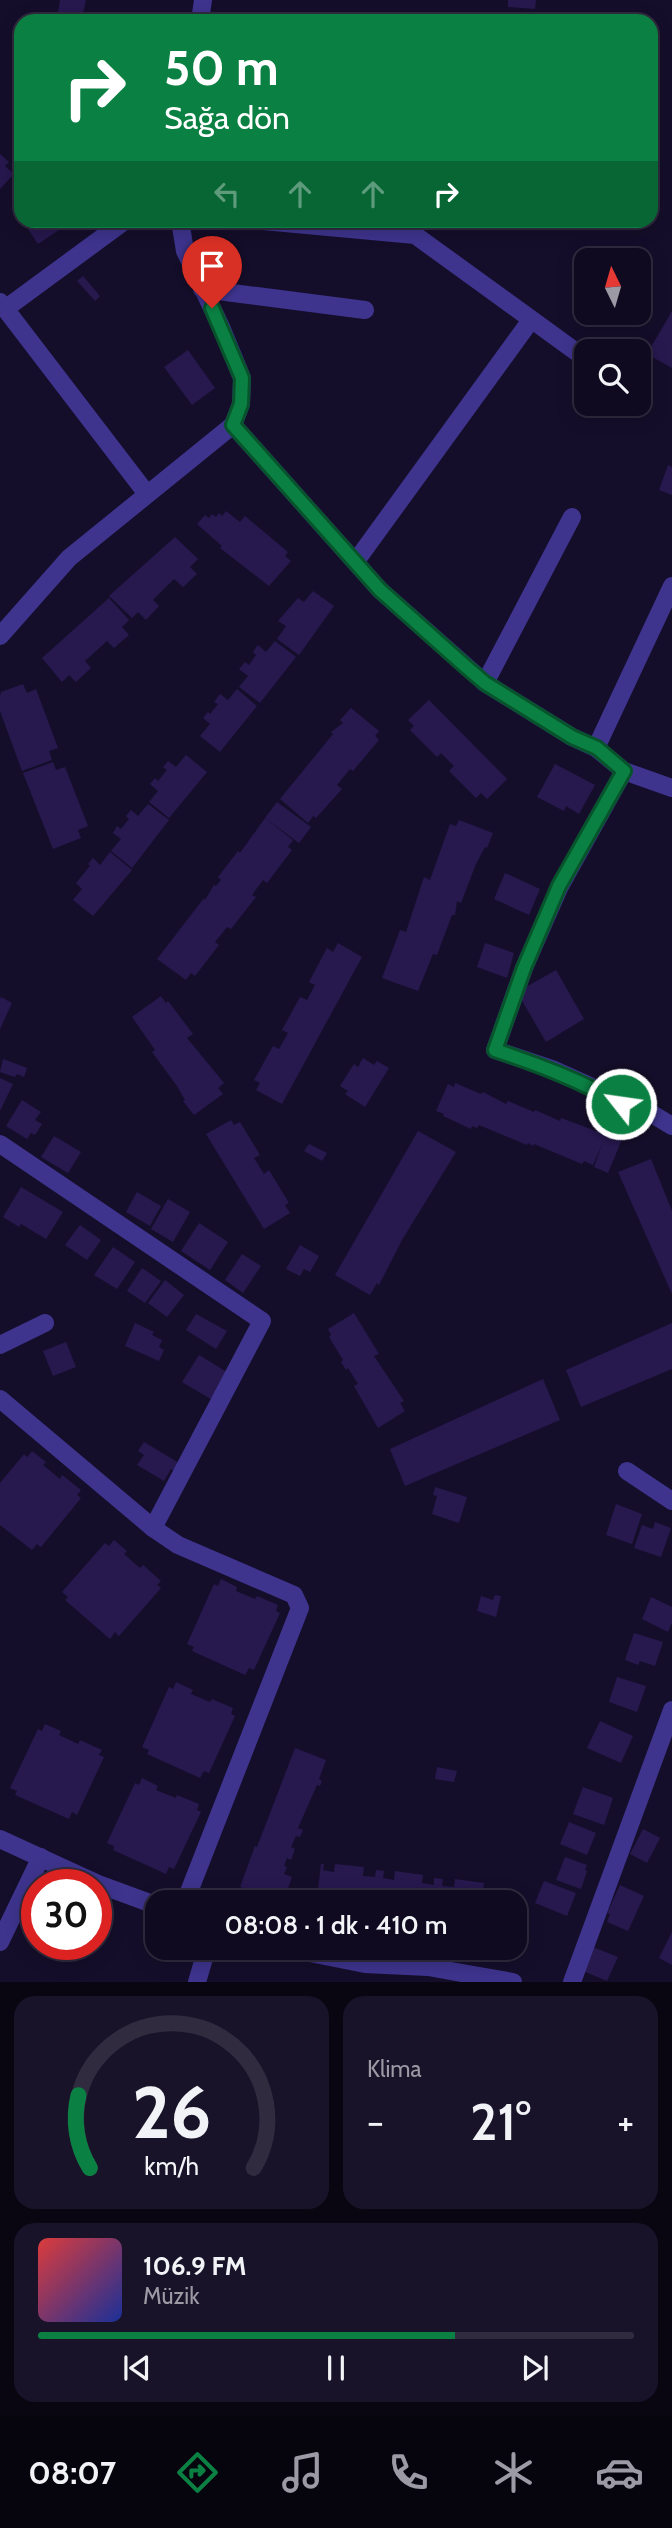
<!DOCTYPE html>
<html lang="tr">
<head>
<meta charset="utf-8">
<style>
  :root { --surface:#100a20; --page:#191329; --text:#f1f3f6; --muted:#9c9aa5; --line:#302b3e; --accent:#0b8043 }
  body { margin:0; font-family:Cabin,sans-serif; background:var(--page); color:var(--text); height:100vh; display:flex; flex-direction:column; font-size:26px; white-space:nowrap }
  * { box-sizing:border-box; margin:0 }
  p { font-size:23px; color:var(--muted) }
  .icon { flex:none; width:38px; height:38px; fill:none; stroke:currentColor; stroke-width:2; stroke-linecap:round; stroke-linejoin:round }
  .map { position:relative; height:1982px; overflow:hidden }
  .sheet { display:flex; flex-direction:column; gap:14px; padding:14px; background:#090612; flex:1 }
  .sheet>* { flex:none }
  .guide { position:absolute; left:14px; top:14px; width:644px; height:214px; border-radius:21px; box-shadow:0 4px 18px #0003,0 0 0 2px var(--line); background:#0b8043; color:#fff; overflow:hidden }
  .needle { width:46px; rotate:355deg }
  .fabs { position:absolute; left:574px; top:248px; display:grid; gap:14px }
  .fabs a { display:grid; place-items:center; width:77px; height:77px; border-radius:14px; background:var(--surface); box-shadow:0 4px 18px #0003,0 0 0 2px var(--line); font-size:35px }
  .speed { position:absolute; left:21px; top:1869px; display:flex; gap:14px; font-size:35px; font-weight:700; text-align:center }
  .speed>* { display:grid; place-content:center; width:91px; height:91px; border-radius:50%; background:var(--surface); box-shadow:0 4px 18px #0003,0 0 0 2px var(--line); line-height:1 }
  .speed .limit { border:10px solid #d22; background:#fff; color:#111 }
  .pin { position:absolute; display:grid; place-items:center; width:60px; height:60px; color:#fff; margin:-72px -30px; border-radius:50% 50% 50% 0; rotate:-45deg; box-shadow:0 0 7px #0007 }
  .pin .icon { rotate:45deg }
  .me { position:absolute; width:77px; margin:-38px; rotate:300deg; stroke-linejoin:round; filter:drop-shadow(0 0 5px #0008) }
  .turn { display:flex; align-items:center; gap:24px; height:147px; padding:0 35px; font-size:32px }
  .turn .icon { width:91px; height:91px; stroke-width:2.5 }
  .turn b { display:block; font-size:49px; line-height:60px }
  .lanes { display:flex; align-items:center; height:66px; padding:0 35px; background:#0003; justify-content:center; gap:35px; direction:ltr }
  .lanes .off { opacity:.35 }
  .big { font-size:52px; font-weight:600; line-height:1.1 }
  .sheet .card { flex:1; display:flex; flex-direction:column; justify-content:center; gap:10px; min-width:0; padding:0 24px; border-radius:21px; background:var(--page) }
  .sheet .dial { align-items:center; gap:0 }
  .dial svg { height:182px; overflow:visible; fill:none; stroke:var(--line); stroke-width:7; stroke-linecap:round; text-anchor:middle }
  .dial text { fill:var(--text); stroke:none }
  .song { display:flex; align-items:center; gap:21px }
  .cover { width:84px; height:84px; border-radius:10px; background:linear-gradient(135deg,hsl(0 70% 55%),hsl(230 70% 35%)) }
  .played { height:7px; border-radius:4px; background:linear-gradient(90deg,var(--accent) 70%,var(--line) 70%) }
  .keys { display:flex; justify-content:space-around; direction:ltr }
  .heat { display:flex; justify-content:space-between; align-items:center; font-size:38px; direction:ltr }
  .sheet .tiles { flex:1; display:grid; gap:14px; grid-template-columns:1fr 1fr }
  .card:last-child { grid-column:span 2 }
  .trip { position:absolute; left:145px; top:1890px; width:382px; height:70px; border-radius:21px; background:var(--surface); box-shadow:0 4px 18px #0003,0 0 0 2px var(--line); font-weight:600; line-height:70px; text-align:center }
  .dock { display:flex; height:112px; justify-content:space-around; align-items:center; background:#06040d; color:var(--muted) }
  .dock .icon { width:49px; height:49px }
  .dock .selected { color:var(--accent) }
  .dock b { font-size:32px; color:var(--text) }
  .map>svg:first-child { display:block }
  .building { fill:#27184e }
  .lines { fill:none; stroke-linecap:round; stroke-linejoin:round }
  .minor { stroke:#3e348e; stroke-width:18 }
  .route-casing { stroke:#07532c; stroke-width:18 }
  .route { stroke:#0b8043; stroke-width:12 }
</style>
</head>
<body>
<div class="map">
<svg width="672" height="1982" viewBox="0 0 672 1982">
  <rect width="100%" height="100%" fill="#150e2b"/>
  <!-- building -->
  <g class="building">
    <polygon points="60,0 86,0 82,18 58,13"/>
    <polygon points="508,0 536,0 535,9 508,7"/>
    <polygon points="0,154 9,162 5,166 14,174 0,189"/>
    <polygon points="22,220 58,220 62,228 38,244"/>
    <polygon points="83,276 100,296 95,301 77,281"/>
    <polygon points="672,311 672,368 647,354"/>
    <polygon points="188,350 215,388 192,405 164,367"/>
    <polygon points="668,465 672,467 672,495 659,490"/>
    <polygon points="226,511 240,522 245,516 288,552 285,556 291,561 269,586 220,548 222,546 197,524 205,515 209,518 212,514 216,517 219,513 222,516"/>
    <polygon points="175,537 198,559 190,567 197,574 183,587 174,579 153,600 159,606 146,620 138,612 132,618 109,596"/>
    <polygon points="313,591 334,606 299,655 277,639 286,626 278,621 298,598 304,602"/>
    <polygon points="109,598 129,620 122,627 129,635 114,648 107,641 85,661 91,668 76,682 69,675 62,682 42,658"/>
    <polygon points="275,641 296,657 260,703 239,687 248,676 239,669 245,662 249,665 256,655 253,652 258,645 266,652"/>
    <polygon points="23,684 27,693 36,689 58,748 49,751 52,760 22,771 0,711 0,696 1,692"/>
    <polygon points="237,689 257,706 220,752 200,736 210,724 203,718 208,712 210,714 218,704 214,702 220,694 228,700"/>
    <polygon points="429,700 507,779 487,799 481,793 476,798 449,771 454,766 441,753 437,757 410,730 414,726 408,720"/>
    <polygon points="351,708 379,731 375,736 379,740 353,771 350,769 337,785 342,789 316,818 313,816 308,823 280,799 333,734 331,732 343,723 340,720"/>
    <polygon points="186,755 207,772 169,818 149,802 158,791 150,784 155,778 158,781 167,770 163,767 168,761 176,767"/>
    <polygon points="53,762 56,770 65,767 88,826 78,830 81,838 53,849 23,773"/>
    <polygon points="555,764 595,785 579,814 566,806 564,811 537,797"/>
    <polygon points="277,802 311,827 299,843 265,818"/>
    <polygon points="148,804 169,820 132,868 111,851 121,839 113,833 117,826 121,829 129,819 126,816 131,810 138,816"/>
    <polygon points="265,818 293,840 288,847 292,850 267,883 263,880 252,895 256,897 231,929 227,927 215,942 219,945 195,976 191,973 186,980 157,959 204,898 205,900 214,885 216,886 221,880 218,877 238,851 240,853"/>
    <polygon points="459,820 493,833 487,848 485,847 476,864 461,903 457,901 455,915 452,915 437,955 433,954 418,991 382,978 400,930 406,932 424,877 430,880 450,824 456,826"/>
    <polygon points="110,852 132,870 93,916 73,900 82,889 76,883 90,866 88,864 93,858 100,865"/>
    <polygon points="505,873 540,889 529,915 494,899"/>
    <polygon points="338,943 362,957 282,1104 256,1090 260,1083 254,1080 273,1046 279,1049 288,1033 282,1030 300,997 307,1000 315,985 309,982 327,948 333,952"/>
    <polygon points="485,943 514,953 507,978 477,967"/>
    <polygon points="556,970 584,1019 546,1042 517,992"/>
    <polygon points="161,996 166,1003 168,1001 193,1034 187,1038 224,1083 218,1088 223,1094 194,1115 183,1101 185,1100 177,1086 152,1052 155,1050 132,1017"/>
    <polygon points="1,997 12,1003 0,1029 0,999"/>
    <polygon points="363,1058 374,1065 377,1061 389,1068 365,1107 345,1094 348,1091 340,1086 354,1064 358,1067"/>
    <polygon points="3,1059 27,1068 24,1077 17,1074 15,1077 0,1072"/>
    <polygon points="0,1078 13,1084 0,1111"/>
    <polygon points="455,1083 481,1094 483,1092 506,1104 508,1101 534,1112 535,1110 560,1121 561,1118 607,1135 609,1131 623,1137 608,1173 594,1167 602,1144 593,1165 584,1161 582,1164 534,1144 533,1146 528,1143 527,1145 479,1125 477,1128 472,1126 471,1129 443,1116 444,1114 436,1111 448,1084 454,1087"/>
    <polygon points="22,1100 41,1112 35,1120 42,1124 35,1135 31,1133 27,1139 6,1126"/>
    <polygon points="231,1120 234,1125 240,1122 260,1155 254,1158 264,1174 269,1170 289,1203 285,1205 290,1213 264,1229 206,1134"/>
    <polygon points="418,1131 456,1152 402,1240 379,1285 377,1283 370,1295 335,1275"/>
    <polygon points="54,1136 81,1152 68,1173 41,1157"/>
    <polygon points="309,1144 327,1153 322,1161 304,1151"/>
    <polygon points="651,1159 672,1211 672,1294 618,1172"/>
    <polygon points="21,1187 63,1212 46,1239 21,1224 19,1227 3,1217"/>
    <polygon points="137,1192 161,1206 150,1226 126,1212"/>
    <polygon points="168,1199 190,1212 173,1242 151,1229"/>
    <polygon points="199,1223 228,1242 210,1270 181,1251"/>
    <polygon points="80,1225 101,1240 87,1260 65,1245"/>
    <polygon points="300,1245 319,1256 310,1272 304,1269 300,1276 286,1269"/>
    <polygon points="113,1247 135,1262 117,1289 94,1275"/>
    <polygon points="242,1254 261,1266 243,1293 225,1280"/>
    <polygon points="142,1268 161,1281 145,1303 127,1291"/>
    <polygon points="165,1280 184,1295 167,1317 148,1303"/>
    <polygon points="354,1313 379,1354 374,1356 404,1401 400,1403 405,1411 378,1428 354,1386 358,1384 348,1368 346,1370 341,1362 343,1360 329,1337 331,1335 328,1329"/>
    <polygon points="196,1314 227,1331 216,1349 186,1330"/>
    <polygon points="135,1323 154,1332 152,1335 162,1340 159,1347 164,1350 159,1361 125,1346"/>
    <polygon points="672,1323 672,1369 581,1407 566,1370"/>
    <polygon points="66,1342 76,1367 53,1376 43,1351"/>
    <polygon points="199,1355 230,1374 214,1401 182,1382"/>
    <polygon points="543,1379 560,1420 405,1486 390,1449"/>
    <polygon points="144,1442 179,1463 174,1471 171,1469 164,1481 137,1465 144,1455 138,1451"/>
    <polygon points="32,1451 46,1462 43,1465 60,1479 62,1475 81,1490 77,1495 81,1498 41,1547 37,1544 32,1550 0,1525 0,1483 24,1454 27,1457"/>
    <polygon points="435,1487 467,1497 459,1523 432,1514 437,1496 433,1495"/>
    <polygon points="616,1504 642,1514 632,1544 606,1535"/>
    <polygon points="655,1522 671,1528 661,1557 634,1548 642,1525 653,1529"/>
    <polygon points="114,1540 127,1551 124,1554 140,1568 143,1565 161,1581 157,1585 161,1588 119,1636 115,1632 110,1639 65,1600 68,1597 62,1592 105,1543 109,1546"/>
    <polygon points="221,1579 237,1587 236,1591 255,1599 257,1596 278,1605 276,1611 280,1613 254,1670 249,1668 245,1675 192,1651 194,1647 187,1644 214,1584 218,1586"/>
    <polygon points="495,1595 501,1596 496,1617 477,1611 481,1596 493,1600"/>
    <polygon points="651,1597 672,1607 672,1623 668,1632 642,1619"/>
    <polygon points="634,1633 663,1642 655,1666 640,1661 638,1665 625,1660"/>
    <polygon points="617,1677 646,1686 637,1712 609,1702"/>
    <polygon points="176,1682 193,1690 191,1694 210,1702 212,1699 233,1708 231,1714 235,1716 209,1773 204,1771 200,1778 147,1754 149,1750 142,1747 169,1687 173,1689"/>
    <polygon points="600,1721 633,1736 621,1763 587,1748"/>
    <polygon points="45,1724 61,1731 59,1735 78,1744 80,1740 102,1750 99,1755 104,1757 77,1815 72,1812 69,1819 15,1795 17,1791 10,1788 38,1729 42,1731"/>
    <polygon points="295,1748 326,1760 319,1779 322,1781 320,1786 317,1785 298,1828 303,1830 300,1837 296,1836 291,1847 295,1849 291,1860 287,1858 284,1866 287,1867 284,1874 292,1877 285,1897 274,1893 273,1896 258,1891 257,1893 240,1887 255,1846 257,1847"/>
    <polygon points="437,1767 457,1771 454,1782 435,1779"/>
    <polygon points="142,1778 158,1786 156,1790 176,1798 177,1795 199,1804 197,1810 201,1812 174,1869 169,1867 166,1874 113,1850 114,1846 107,1843 135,1783 139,1785"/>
    <polygon points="583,1787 613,1798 604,1825 573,1814"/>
    <polygon points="569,1822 596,1833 587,1855 560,1844"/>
    <polygon points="643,1829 660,1838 647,1863 630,1854"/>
    <polygon points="565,1857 587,1865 585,1870 587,1871 581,1889 556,1880"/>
    <polygon points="321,1864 324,1864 323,1870 334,1872 335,1864 364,1867 363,1876 375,1877 376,1870 384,1871 383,1878 394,1880 395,1871 423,1875 422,1883 434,1885 434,1878 443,1879 442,1886 454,1887 455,1879 484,1883 483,1891 492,1892 491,1902 360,1902 317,1897"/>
    <polygon points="544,1881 576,1893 567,1916 535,1903"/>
    <polygon points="620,1885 644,1896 628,1931 607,1922 610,1914 607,1913"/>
    <polygon points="672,1932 672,1965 659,1958"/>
    <polygon points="593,1947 618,1957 607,1981 583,1971"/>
  </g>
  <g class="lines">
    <!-- minor -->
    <g class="minor">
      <polyline points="200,21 203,0"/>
      <polyline points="251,220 415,235 586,359"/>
      <polyline points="202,289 365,310"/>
      <polyline points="0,302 147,494"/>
      <polyline points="5,309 126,220"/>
      <polyline points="233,425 380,590 485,683 572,737 596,748 624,771 672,788"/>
      <polyline points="356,561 531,320"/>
      <polyline points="0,636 69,558 233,425 241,404 242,378 221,327 185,251 180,220"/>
      <polyline points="485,683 572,517"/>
      <polyline points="596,748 672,586"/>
      <polyline points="624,771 560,886 524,968 495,1050 552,1069 590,1086 621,1104 654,1115 672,1126"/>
      <polyline points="0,1144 262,1321 153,1528"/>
      <polyline points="0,1345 45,1323"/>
      <polyline points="0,1399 153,1528 178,1545 294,1595 300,1608 185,1902"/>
      <polyline points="627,1471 672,1501"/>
      <polyline points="0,1839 98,1884 158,1906"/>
      <polyline points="0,1942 41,1857"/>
      <polyline points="285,1948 365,1964 428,1967 513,1982"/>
      <polyline points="197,1982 207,1948"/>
      <polyline points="572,1982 672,1710"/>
    </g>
  </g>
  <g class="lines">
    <defs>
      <path id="route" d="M212,308L242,378L241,404L233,425L380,590L464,665L485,683L572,737L597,748L624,771L559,886L524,968L495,1050C539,1065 580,1080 621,1104"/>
    </defs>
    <!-- route casing -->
    <use href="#route" class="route-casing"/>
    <!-- route -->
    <use href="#route" class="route"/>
  </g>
</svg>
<div class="fabs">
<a><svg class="needle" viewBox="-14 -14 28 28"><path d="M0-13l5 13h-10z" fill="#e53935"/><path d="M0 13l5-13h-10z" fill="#9c9aa5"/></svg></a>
<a><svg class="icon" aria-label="search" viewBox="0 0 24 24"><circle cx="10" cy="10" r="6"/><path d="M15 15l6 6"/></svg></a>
</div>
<div class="speed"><div class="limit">30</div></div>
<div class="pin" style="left:212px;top:308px;background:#d93025"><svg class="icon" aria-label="arrive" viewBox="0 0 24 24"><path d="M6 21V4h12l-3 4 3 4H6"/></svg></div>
<svg class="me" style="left:621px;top:1104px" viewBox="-20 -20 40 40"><circle r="17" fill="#0b8043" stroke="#fff" stroke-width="3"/><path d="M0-11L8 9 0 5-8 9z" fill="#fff"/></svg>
<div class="trip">08:08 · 1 dk · 410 m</div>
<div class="guide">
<div class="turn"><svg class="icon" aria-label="right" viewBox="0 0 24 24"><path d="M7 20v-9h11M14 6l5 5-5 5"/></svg><div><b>50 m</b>Sağa dön</div></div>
<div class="lanes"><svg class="icon off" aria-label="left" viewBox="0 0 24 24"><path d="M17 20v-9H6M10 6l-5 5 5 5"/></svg><svg class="icon off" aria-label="ahead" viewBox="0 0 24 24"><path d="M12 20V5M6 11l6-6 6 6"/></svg><svg class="icon off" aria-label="ahead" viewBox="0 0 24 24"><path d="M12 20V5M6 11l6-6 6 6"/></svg><svg class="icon" aria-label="right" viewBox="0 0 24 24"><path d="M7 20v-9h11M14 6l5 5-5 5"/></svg></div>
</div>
</div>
<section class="sheet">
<div class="tiles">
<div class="card dial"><svg viewBox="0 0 100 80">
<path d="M14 69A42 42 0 1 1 86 69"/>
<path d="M14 69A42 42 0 0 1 9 37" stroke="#0b8043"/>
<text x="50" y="56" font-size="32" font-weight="700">26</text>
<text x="50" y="72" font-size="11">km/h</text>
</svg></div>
<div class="card"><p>Klima</p>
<div class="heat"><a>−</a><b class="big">21°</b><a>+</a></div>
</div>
<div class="card">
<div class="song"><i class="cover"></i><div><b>106.9 FM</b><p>Müzik</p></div></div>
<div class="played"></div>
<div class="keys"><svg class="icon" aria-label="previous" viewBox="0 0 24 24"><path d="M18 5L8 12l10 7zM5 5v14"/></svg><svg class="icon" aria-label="pause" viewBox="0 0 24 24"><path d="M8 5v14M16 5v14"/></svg><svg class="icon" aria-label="next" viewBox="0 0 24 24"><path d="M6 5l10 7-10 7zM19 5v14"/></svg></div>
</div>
</div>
</section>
<nav class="dock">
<b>08:07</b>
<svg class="icon selected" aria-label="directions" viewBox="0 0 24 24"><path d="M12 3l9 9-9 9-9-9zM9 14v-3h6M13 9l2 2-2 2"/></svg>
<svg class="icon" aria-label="music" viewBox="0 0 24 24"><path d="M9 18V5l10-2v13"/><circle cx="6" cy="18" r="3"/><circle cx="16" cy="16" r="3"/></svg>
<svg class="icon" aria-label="phone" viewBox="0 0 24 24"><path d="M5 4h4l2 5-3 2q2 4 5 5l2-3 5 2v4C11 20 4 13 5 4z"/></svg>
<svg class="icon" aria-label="climate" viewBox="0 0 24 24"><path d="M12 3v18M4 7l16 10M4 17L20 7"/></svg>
<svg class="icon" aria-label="car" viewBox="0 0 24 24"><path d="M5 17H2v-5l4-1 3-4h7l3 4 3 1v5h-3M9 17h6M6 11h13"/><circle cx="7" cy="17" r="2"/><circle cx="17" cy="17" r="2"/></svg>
</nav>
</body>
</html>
